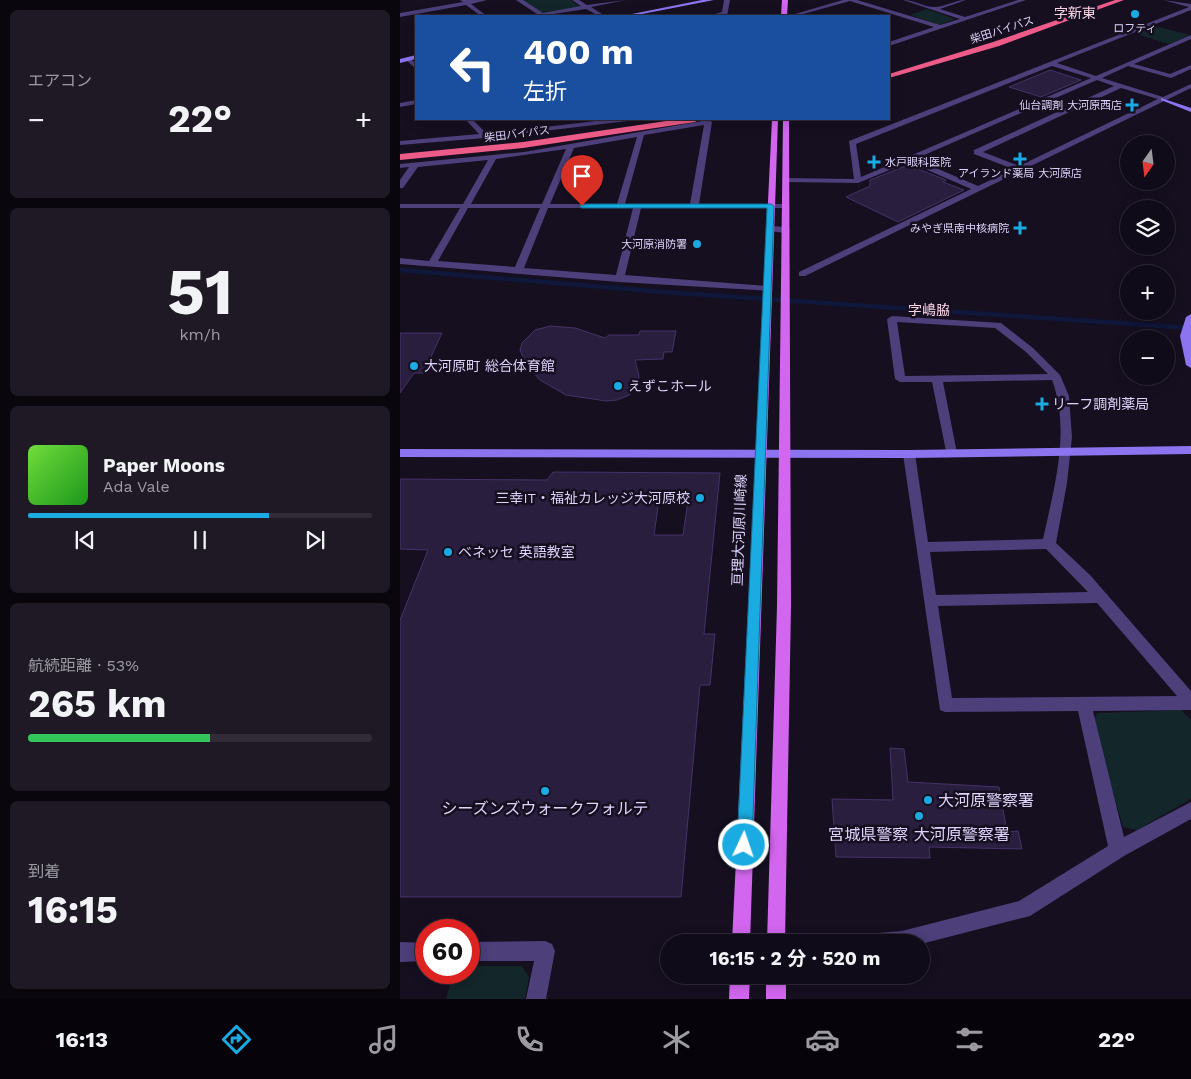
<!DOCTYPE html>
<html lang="ja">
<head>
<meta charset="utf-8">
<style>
  :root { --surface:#100b18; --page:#1e1925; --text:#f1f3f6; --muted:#9c9ba2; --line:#302b37; --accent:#19abe1 }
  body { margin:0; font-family:"Work Sans","Noto Sans JP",sans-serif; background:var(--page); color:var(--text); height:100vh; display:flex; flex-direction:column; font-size:19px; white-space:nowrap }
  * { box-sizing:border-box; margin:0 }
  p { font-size:16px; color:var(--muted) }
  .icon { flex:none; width:28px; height:28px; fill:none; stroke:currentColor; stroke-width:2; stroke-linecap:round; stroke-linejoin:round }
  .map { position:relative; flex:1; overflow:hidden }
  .drawer { display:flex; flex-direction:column; gap:10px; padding:10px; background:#09060d; width:400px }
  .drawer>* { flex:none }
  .hud { position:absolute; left:15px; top:15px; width:475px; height:105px; border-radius:0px; box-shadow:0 2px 12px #0003,0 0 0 1px var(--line); background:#1a4fa0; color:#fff; overflow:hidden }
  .needle { width:32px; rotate:194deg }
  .buttons { position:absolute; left:720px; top:135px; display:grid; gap:10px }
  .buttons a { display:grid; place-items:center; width:55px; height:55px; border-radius:50%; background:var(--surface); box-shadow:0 2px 12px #0003,0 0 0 1px var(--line); font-size:25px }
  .speed { position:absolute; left:15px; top:919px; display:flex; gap:10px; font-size:25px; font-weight:700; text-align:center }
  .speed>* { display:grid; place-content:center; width:65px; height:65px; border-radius:50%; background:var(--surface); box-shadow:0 2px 12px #0003,0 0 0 1px var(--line); line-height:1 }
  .speed .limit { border:8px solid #d22; background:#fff; color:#111 }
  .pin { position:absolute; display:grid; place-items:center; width:42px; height:42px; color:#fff; margin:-51px -21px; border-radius:50% 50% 50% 0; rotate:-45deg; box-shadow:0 0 5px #0007 }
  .pin .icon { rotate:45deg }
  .me { position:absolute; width:55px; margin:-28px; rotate:3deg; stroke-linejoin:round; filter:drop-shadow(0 0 4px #0008) }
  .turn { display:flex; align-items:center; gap:18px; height:105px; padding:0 25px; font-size:22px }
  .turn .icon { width:65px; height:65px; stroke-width:2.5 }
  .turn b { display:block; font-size:35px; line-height:42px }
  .big { font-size:38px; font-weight:700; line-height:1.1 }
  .drawer .tile { flex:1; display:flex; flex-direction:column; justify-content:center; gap:8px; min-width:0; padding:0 18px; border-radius:8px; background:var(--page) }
  .drawer .dial { align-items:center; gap:0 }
  .dial b { font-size:65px; line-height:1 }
  .song { display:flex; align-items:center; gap:15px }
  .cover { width:60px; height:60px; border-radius:8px; background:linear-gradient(135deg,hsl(100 70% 55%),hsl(120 70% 35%)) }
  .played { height:5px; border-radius:2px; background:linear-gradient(90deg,var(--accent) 70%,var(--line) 70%) }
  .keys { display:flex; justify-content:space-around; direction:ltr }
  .heat { display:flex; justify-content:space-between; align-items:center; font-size:28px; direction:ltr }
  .charge { height:8px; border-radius:4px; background:linear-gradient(90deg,#34c759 53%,var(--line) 0) }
  .trip { position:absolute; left:260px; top:934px; width:270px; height:50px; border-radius:25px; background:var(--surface); box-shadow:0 2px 12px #0003,0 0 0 1px var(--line); font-weight:700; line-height:50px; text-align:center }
  .menu { display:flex; height:80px; justify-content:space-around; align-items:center; background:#06040a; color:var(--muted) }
  .menu .icon { width:35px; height:35px }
  .menu .active { color:var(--accent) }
  .menu b { font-size:22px; color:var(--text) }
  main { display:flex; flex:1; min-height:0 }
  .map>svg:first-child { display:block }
  .green { fill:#132629 }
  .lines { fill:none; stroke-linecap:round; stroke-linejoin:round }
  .stream { stroke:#0f173a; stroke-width:4.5 }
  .building { fill:#2a1e3f; stroke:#463268; fill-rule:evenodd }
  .street { fill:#4c3f7a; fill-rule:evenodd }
  .secondary { fill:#8c74f0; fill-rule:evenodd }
  .primary { fill:#d266ee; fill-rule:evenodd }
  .highway { fill:#ed5b89; fill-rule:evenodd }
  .route { fill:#19abe1; stroke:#106f92 }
  .poi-dot { fill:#19abe1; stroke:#150f20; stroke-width:2 }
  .labels { text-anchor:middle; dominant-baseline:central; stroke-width:5; stroke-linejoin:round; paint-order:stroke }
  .far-poi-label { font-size:11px; fill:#ded3fa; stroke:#150f20; text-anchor:end }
  .far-street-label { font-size:11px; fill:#ded3fa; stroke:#150f20 }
  .far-quarter-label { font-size:14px; fill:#fad5e6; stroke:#150f20 }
  .poi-label { font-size:14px; fill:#ded3fa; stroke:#150f20; text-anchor:start }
  .street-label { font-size:14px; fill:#ded3fa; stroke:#150f20 }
  .near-poi-label { font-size:16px; fill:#ded3fa; stroke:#150f20 }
</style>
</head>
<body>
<main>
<section class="drawer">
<div class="tile"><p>エアコン</p>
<div class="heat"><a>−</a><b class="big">22°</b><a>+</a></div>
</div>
<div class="tile dial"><b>51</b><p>km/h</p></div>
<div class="tile">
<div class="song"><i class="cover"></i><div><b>Paper Moons</b><p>Ada Vale</p></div></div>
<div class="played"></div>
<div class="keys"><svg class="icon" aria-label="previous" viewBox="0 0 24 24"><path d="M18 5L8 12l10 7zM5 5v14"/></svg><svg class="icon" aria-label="pause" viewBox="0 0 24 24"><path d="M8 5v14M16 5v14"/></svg><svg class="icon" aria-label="next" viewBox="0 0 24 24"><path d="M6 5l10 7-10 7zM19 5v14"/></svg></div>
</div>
<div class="tile"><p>航続距離 · 53%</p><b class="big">265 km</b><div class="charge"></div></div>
<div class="tile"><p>到着</p><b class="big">16:15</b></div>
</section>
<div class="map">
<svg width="791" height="999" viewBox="0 0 791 999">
  <rect width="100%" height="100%" fill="#150f20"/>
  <!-- green -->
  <g class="green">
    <polygon points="122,0 170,0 181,7 142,14"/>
    <polygon points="527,9 555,19 539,25 510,15"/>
    <polygon points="755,26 790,35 769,44 736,34"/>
    <polygon points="781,710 791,720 791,799 737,830 723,827 693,722 697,713"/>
    <polygon points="69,966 122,966 129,977 125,999 46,999 53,973 69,972"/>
  </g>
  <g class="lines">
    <!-- stream -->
    <polyline class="stream" points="0,270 264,292 791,328"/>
  </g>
  <!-- building -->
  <g class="building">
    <polygon points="650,70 681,80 641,97 609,87"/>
    <polygon points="508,165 546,180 543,182 564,190 498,222 446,197 470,186 470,180"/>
    <polygon points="150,326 175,328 205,338 209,335 239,335 240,331 276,331 272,352 264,352 263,359 235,360 239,376 237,388 229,395 217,400 206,401 166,395 140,380 126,364 120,350 122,343 135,330"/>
    <polygon points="0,333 42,333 30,359 33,359 24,373 14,373 0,393"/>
    <path d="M153,472L320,473L304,634H315L310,685H300L281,897H0V620L28,550L0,549V479L147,480ZM259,500L288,501L283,535H254Z"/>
    <polygon points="490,748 504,749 508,782 599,787 607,832 618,831 622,849 529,847 530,858 436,857 432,799 493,800"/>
  </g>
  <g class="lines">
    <!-- street -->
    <g class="street">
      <polygon points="60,0 87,0 71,4 87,16 81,16 66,5 0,17 0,13 63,2"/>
      <polygon points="116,0 123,0 143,13 181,6 172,0 179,0 187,5 226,0 191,7 205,16 199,16 186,9 140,16"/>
      <polygon points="324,0 330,0 327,16 308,16 322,12"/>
      <path d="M443,0H457L540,25L560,19L503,0C514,0 524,7 534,7C545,7 555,0 566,0L540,9L565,17L618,0H626L489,46V42L534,27L450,1L396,16H388Z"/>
      <path d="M763,0L791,4V10L657,63L696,76L791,35V39L734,64L770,74L791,65V69L771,78L728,66L702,78L763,97L791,84V88L405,276H399V272L571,189L509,162L458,183L386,182L382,180L383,178L454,179L449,141L789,7ZM652,66L691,78L461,177L456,144ZM697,80L714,86L574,150V154L613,169L578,186L515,159ZM721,88L758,99L619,166L583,152Z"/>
      <polygon points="6,58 10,58 16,64 16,69 6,60"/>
      <polygon points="16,100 16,104 0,107 0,103"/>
      <polygon points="65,119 72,119 87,134 212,119 231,119 228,121 85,138 0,145 0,141 79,134"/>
      <path d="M308,120L312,122L299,204H386L390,206L386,208H241L225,275L368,286L373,289L371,291L219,282L0,264V258L29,261L60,208H0V204H63L88,160L18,167L3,188H0V180L9,167L0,168V164L124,152ZM304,125L290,204H225L244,135ZM237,137L217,204H150L174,148ZM166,149L142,204H71L96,159ZM68,208H140L115,267L38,261ZM148,208H233L216,275L124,268Z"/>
      <polygon points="370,226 386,227 390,230 386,233 367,231 366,229"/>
      <path d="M492,316L601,323L633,348L660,375L669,396L672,437L667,483L656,543L690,575L791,691V710L693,711L724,837L791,802V819L724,856L630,916L521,944V942H469L471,935L478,933L502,931L619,901L708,846L678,711L545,712L540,710L503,454L509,450L515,454L528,542L643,539C654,488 671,431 652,380L543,382L557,453L555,456H547L532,382H500L495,379L487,319ZM497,322L595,328L626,352L648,374L505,376ZM646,549L688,592L536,595L530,552ZM697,603L777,696L552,698L538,606Z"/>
      <polygon points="145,941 152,944 155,951 146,999 126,999 134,961 69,961 69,942"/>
      <polygon points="0,942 26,943 26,961 0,962"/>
    </g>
    <!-- secondary -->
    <g class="secondary">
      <polygon points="302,0 314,0 232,16 222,16"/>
      <polygon points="16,55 16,59 0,63 0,59"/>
      <polygon points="761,98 791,108 791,112 761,100"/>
      <polygon points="791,314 791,368 786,365 780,336 786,317"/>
      <polygon points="791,446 791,454 509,458 0,457 0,449 509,450"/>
    </g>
    <!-- primary -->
    <g class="primary">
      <polygon points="382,0 388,0 387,16 381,16"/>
      <polygon points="372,119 378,119 350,942 332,942"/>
      <polygon points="383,119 389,119 391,606 385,942 367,942 377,606"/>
      <polygon points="330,975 350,975 349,999 329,999"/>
      <rect x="366" y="975" width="20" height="24"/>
    </g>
    <!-- highway -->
    <g class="highway">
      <polygon points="715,0 724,0 599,46 489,78 489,74 593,42"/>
      <polygon points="280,119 299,119 295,122 123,148 0,160 0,154 123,142"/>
    </g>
  </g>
  <!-- route -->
  <polygon class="route" points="180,204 371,204 374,206 352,845 350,851 344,853 339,851 337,845 367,208 182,208 180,207"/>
  <!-- markers -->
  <g class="poi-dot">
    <circle cx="735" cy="14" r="5"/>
    <path d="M729.5 97.5h5v5h5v5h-5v5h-5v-5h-5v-5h5z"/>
    <path d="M617.5 151.5h5v5h5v5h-5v5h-5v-5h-5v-5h5z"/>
    <path d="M471.5 154.5h5v5h5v5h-5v5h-5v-5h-5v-5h5z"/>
    <path d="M617.5 220.5h5v5h5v5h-5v5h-5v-5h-5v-5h5z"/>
    <circle cx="297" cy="244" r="5"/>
    <circle cx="14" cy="366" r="5"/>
    <circle cx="218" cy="386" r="5"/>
    <path d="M639.5 396.5h5v5h5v5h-5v5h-5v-5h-5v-5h5z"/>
    <circle cx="300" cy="498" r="5"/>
    <circle cx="48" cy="552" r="5"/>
    <circle cx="145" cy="791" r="5"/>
    <circle cx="528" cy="800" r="5"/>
    <circle cx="519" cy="816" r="5"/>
  </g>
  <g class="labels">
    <!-- far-poi labels -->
    <g class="far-poi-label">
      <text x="735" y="28" text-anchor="middle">ロフティ</text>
      <text x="722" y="105">仙台調剤 大河原西店</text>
      <text x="485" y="162" text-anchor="start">水戸眼科医院</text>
      <text x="620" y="173" text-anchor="middle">アイランド薬局 大河原店</text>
      <text x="609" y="228">みやぎ県南中核病院</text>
      <text x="287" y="244">大河原消防署</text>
    </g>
    <!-- far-street labels -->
    <g class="far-street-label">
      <text transform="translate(602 30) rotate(-18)">柴田バイパス</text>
      <text transform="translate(117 134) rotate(-7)">柴田バイパス</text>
    </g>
    <!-- far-quarter labels -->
    <g class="far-quarter-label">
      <text x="675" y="13">字新東</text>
      <text x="529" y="310">字嶋脇</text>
    </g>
    <!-- poi labels -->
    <g class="poi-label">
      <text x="24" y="366">大河原町 総合体育館</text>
      <text x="228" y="386">えずこホール</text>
      <text x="652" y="404">リーフ調剤薬局</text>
      <text x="290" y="498" text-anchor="end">三幸IT・福祉カレッジ大河原校</text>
      <text x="58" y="552">ベネッセ 英語教室</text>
    </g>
    <!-- street labels -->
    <g class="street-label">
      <text transform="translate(339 530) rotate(-88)">亘理大河原川崎線</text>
    </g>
    <!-- near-poi labels -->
    <g class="near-poi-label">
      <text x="538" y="800" text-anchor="start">大河原警察署</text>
      <text x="145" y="808">シーズンズウォークフォルテ</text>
      <text x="519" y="834">宮城県警察 大河原警察署</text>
    </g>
  </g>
</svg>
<div class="buttons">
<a><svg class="needle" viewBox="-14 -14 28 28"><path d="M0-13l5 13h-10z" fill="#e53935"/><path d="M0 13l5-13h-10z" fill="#9c9ba2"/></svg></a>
<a><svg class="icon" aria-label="layers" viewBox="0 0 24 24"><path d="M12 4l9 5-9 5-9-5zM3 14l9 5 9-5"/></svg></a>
<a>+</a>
<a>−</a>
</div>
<div class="speed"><div class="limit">60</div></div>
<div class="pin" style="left:182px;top:206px;background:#d93025"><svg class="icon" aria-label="arrive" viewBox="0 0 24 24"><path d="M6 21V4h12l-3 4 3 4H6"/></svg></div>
<svg class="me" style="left:344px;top:845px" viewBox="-20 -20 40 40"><circle r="17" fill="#19abe1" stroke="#fff" stroke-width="3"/><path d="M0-11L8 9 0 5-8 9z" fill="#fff"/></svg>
<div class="trip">16:15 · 2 分 · 520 m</div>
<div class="hud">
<div class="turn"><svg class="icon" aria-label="left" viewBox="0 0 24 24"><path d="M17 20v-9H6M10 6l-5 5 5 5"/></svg><div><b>400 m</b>左折</div></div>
</div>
</div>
</main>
<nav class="menu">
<b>16:13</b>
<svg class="icon active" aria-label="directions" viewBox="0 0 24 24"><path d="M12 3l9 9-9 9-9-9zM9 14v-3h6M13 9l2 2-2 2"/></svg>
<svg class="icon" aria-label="music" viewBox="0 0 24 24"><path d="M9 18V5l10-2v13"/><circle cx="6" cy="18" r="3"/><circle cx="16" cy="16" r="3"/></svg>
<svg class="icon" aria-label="phone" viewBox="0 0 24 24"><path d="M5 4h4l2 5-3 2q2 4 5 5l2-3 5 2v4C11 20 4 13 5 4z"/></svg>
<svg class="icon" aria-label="climate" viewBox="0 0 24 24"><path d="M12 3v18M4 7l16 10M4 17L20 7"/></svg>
<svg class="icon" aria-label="car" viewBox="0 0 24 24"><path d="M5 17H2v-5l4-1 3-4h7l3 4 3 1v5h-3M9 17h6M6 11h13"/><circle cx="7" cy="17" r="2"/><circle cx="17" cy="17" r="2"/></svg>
<svg class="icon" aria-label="filters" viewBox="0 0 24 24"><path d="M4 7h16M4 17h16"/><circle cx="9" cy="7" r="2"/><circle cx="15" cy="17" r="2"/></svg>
<b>22°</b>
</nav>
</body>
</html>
